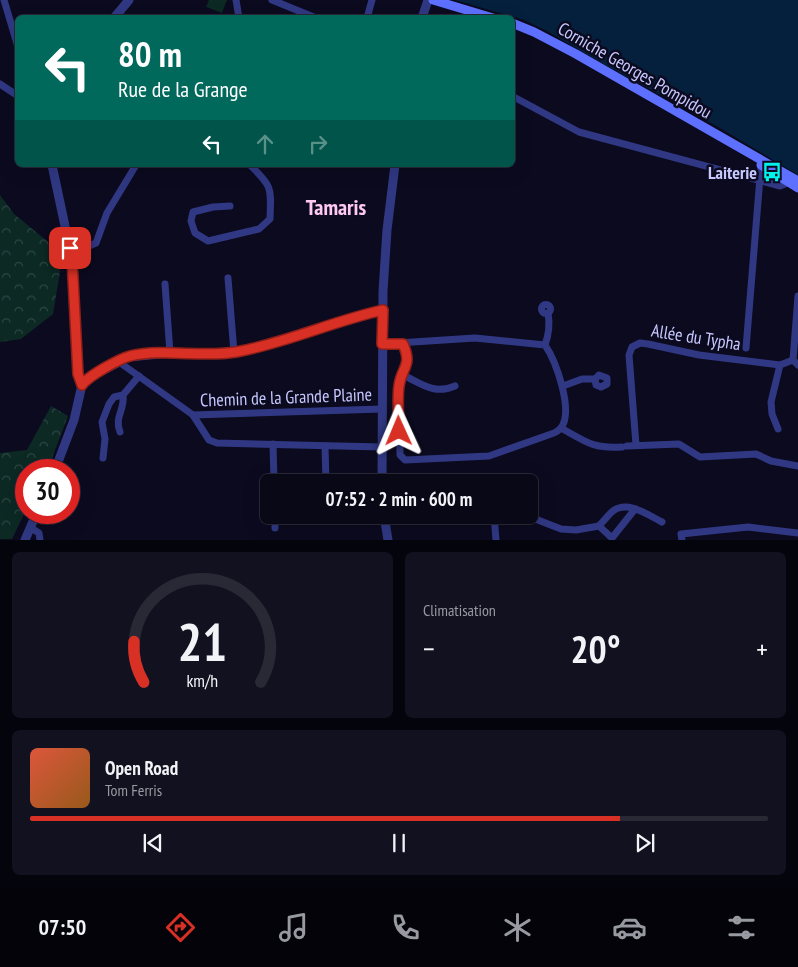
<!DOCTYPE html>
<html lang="fr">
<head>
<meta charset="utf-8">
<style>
  :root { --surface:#080817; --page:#111120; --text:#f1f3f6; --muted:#989aa1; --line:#292936; --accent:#d93025 }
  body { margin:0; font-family:"PT Sans Narrow",sans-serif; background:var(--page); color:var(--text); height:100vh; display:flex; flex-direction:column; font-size:19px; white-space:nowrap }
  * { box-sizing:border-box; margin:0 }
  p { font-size:16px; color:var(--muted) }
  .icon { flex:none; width:28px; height:28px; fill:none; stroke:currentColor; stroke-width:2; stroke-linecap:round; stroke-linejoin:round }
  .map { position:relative; height:540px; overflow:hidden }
  .details { display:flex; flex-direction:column; gap:12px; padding:12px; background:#04040d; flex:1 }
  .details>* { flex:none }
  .guide { position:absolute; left:15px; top:15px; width:500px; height:152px; border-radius:8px; box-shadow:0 5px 20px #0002,0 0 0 1px var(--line); background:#00695c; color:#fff; overflow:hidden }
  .speed { position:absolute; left:15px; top:459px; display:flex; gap:10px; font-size:25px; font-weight:700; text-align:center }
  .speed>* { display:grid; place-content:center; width:65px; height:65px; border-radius:50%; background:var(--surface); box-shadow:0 5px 20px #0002,0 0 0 1px var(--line); line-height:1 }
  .speed .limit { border:8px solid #d22; background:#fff; color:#111 }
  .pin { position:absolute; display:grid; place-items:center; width:42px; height:42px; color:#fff; margin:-21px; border-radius:10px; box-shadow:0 2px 8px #0006 }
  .me { position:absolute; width:55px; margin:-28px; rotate:359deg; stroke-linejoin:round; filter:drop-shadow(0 0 4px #0008) }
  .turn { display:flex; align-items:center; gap:18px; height:105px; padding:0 20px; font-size:22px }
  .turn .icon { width:65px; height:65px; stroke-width:2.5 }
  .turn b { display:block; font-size:35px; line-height:42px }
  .lanes { display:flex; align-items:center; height:48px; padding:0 20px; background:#0003; justify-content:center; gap:25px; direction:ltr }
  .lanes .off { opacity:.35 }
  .big { font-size:38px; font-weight:700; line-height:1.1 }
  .details .widget { flex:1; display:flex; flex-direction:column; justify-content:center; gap:8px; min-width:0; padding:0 18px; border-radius:8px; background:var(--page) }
  .details .dial { align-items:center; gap:0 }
  .dial svg { height:130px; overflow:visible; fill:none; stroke:var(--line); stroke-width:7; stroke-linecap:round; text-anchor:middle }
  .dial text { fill:var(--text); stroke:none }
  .song { display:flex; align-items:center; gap:15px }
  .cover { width:60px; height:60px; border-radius:8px; background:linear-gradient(135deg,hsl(10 70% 55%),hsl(30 70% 35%)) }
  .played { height:5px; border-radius:2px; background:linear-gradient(90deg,var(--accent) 80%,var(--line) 80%) }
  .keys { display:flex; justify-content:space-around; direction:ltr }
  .heat { display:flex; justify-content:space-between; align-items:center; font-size:28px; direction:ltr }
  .details .tiles { flex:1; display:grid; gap:12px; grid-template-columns:1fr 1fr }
  .widget:last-child { grid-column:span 2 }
  .trip { position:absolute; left:260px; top:474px; width:278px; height:50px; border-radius:8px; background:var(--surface); box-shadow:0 5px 20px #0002,0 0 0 1px var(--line); font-weight:700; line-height:50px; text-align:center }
  .tab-bar { display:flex; height:80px; justify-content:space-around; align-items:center; background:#030309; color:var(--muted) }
  .tab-bar .icon { width:35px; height:35px }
  .tab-bar .active { color:var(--accent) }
  .tab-bar b { font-size:22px; color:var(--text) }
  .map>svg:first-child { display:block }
  .forest { fill:url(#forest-crowns) }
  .garden { fill:#0c2924 }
  .water { fill:#04203d }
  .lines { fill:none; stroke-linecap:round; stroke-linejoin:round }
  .minor { stroke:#303883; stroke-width:7 }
  .tertiary { stroke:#303883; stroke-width:9 }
  .secondary { stroke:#5e70ff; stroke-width:9 }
  .route-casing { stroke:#8d1f18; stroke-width:12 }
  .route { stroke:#d93025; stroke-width:9 }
  .labels { text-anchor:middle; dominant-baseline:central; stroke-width:5; stroke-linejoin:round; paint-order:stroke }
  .street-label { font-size:18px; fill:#c7c8ff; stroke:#0b0a1f }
  .poi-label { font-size:18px; font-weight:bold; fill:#c7c8ff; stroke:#0b0a1f; text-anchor:end }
  .district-label { font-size:22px; font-weight:bold; fill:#ffc9f3; stroke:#0b0a1f }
</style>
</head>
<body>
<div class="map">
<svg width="798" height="540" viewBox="0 0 798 540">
  <defs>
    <pattern id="forest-crowns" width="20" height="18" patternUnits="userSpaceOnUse" patternTransform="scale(1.25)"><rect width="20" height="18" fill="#0c2924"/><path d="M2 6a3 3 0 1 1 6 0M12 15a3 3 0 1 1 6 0" fill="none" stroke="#2e4745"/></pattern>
  </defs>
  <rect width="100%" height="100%" fill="#0b0a1f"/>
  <!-- forest -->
  <g class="forest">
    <polygon points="0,195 14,214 63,254 53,314 21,339 0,342"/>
    <polygon points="51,406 68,416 49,466 47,470 26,470 26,510 12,539 0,539 0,453 27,450"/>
  </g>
  <!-- garden -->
  <polygon class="garden" points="209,0 227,0 222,13 206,7"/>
  <!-- water -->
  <polygon class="water" points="455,0 798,0 798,175 720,128 604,64 547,31 524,20"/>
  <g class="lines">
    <!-- minor -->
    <g class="minor">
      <polyline points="4,0 18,47"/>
      <polyline points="236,0 239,18"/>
      <polyline points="272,0 316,18"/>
      <polyline points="367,18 372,0"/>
      <polyline points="0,84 18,96"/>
      <polyline points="512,96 579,132 780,186 785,184 789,178"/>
      <path d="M230,206L213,207L193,212L191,221L195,233L208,241L259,229L270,219C271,188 273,187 250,165"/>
      <polyline points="71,254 96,243 107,213 136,165"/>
      <polyline points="228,278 234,353"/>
      <polyline points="165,284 170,353"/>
      <polyline points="798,296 793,360 798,365"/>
      <circle cx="546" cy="309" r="4.5"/>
      <path d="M382,344L475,338L545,345C556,361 574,411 561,428C559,430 557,432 554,433L489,456L405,460L400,455L399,385L408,364L407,353L403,344"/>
      <path d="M545,345C549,334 550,324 548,313"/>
      <polyline points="746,348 761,165"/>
      <polyline points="119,362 193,415 382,409"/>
      <path d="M403,375C422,384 434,395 455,386"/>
      <polyline points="563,386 582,379 595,379 596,385 601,387 607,384 607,378 599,375 595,379"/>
      <polyline points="193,415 209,440 217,443 382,447"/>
      <path d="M561,428C586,442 593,449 622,447"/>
      <polyline points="778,429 772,414 771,402 780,365"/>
      <path d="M120,432C114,416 125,411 123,395"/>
      <polyline points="273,444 274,482"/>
      <polyline points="636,445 629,355 632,347 640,343 648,344 699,355 780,365 793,360"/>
      <polyline points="325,446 326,482"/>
      <polyline points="627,446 679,444 700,457 756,454 771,461 798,466"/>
      <polyline points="103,458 105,439 102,422 109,404 114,397 123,395 139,376"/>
      <polyline points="275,515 275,528"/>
      <polyline points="494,515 496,540"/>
      <polyline points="525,515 561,529 576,530 599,526"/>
      <path d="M599,526C604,521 608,515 613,511C628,500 648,515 662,522"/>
      <polyline points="599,526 612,538 635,509"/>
      <polyline points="31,528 39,533 40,540"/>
      <polyline points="682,540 681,534 748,527 798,533"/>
    </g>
    <!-- tertiary -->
    <g class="tertiary">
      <polyline points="114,18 129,0"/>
      <polyline points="422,18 428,0"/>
      <polyline points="52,165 72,259 78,375 82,385"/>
      <polyline points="82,385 88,378 129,357 170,353 234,353 283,340 383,310"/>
      <polyline points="55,470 74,420 82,385"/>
      <polyline points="382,482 383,291 387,230 395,165"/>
      <polyline points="384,515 388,540"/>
      <polyline points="25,540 37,512"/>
    </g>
    <!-- secondary -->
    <g class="secondary">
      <polyline points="433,0 493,18"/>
      <polyline points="512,23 534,32 576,54 798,181"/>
      <polyline points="761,165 798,188"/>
    </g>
  </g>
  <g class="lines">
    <defs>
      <path id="route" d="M70,248L72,259L78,374L82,385C88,376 119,359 130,356C165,348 202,358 236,352C286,343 333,321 383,310L382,344H403C413,367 401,367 399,386C397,400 399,416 399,431"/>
    </defs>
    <!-- route casing -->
    <use href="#route" class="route-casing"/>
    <!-- route -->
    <use href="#route" class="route"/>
  </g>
  <!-- icons -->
  <defs>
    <symbol id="bus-bare" viewBox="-9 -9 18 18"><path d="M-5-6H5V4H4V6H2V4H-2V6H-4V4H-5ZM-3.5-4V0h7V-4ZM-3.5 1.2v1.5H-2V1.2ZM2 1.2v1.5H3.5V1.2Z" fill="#00f2eb" stroke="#0b0a1f" stroke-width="2.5" paint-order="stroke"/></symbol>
  </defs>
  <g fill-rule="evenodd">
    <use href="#bus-bare" x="758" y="158" width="28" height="28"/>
  </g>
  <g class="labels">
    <!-- street labels -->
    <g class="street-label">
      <text transform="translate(635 70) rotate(30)">Corniche Georges Pompidou</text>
      <text transform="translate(696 337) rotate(9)">Allée du Typha</text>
      <text transform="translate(286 397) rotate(-2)">Chemin de la Grande Plaine</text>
    </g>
    <!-- poi labels -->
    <g class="poi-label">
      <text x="757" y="172">Laiterie</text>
    </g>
    <!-- district labels -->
    <g class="district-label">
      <text x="336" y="207">Tamaris</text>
    </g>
  </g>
</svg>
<div class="speed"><div class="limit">30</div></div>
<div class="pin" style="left:70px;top:248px;background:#d93025"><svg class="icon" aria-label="arrive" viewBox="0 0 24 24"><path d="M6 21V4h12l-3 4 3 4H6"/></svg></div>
<svg class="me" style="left:399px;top:431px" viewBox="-20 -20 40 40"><path d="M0-17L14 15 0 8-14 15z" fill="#d93025" stroke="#fff" stroke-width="4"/></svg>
<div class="trip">07:52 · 2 min · 600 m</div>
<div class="guide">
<div class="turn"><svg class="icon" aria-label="left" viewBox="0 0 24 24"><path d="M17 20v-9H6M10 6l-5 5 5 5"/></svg><div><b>80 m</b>Rue de la Grange</div></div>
<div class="lanes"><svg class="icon" aria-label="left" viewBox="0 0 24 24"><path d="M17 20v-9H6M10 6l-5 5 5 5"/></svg><svg class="icon off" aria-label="ahead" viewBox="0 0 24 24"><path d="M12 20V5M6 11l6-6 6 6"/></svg><svg class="icon off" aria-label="right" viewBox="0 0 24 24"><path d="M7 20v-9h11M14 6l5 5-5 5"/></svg></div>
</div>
</div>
<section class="details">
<div class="tiles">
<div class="widget dial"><svg viewBox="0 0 100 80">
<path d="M14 69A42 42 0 1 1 86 69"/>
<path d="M14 69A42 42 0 0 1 8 44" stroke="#d93025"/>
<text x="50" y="56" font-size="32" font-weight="700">21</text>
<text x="50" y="72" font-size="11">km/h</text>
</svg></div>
<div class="widget"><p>Climatisation</p>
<div class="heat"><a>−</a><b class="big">20°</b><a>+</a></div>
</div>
<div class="widget">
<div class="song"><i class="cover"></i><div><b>Open Road</b><p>Tom Ferris</p></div></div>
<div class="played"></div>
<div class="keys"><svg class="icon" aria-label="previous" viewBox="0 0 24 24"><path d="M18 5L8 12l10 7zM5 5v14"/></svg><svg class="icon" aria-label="pause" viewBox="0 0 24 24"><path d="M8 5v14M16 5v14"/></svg><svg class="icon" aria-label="next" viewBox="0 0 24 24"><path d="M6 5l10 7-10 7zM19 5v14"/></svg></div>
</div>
</div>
</section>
<nav class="tab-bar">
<b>07:50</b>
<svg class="icon active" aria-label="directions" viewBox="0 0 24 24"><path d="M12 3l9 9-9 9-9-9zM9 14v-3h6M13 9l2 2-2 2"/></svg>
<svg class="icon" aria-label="music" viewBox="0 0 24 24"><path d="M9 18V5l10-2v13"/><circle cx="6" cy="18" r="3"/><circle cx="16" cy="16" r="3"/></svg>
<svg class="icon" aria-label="phone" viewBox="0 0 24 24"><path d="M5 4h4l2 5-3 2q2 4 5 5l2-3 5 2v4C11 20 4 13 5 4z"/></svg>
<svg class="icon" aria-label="climate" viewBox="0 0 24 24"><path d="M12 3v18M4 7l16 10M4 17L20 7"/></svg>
<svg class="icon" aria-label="car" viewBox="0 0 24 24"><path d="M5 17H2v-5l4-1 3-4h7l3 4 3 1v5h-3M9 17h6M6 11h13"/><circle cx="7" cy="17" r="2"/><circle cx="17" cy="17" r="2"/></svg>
<svg class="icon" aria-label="filters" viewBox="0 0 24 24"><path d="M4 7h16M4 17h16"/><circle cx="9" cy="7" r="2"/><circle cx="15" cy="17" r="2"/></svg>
</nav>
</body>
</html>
